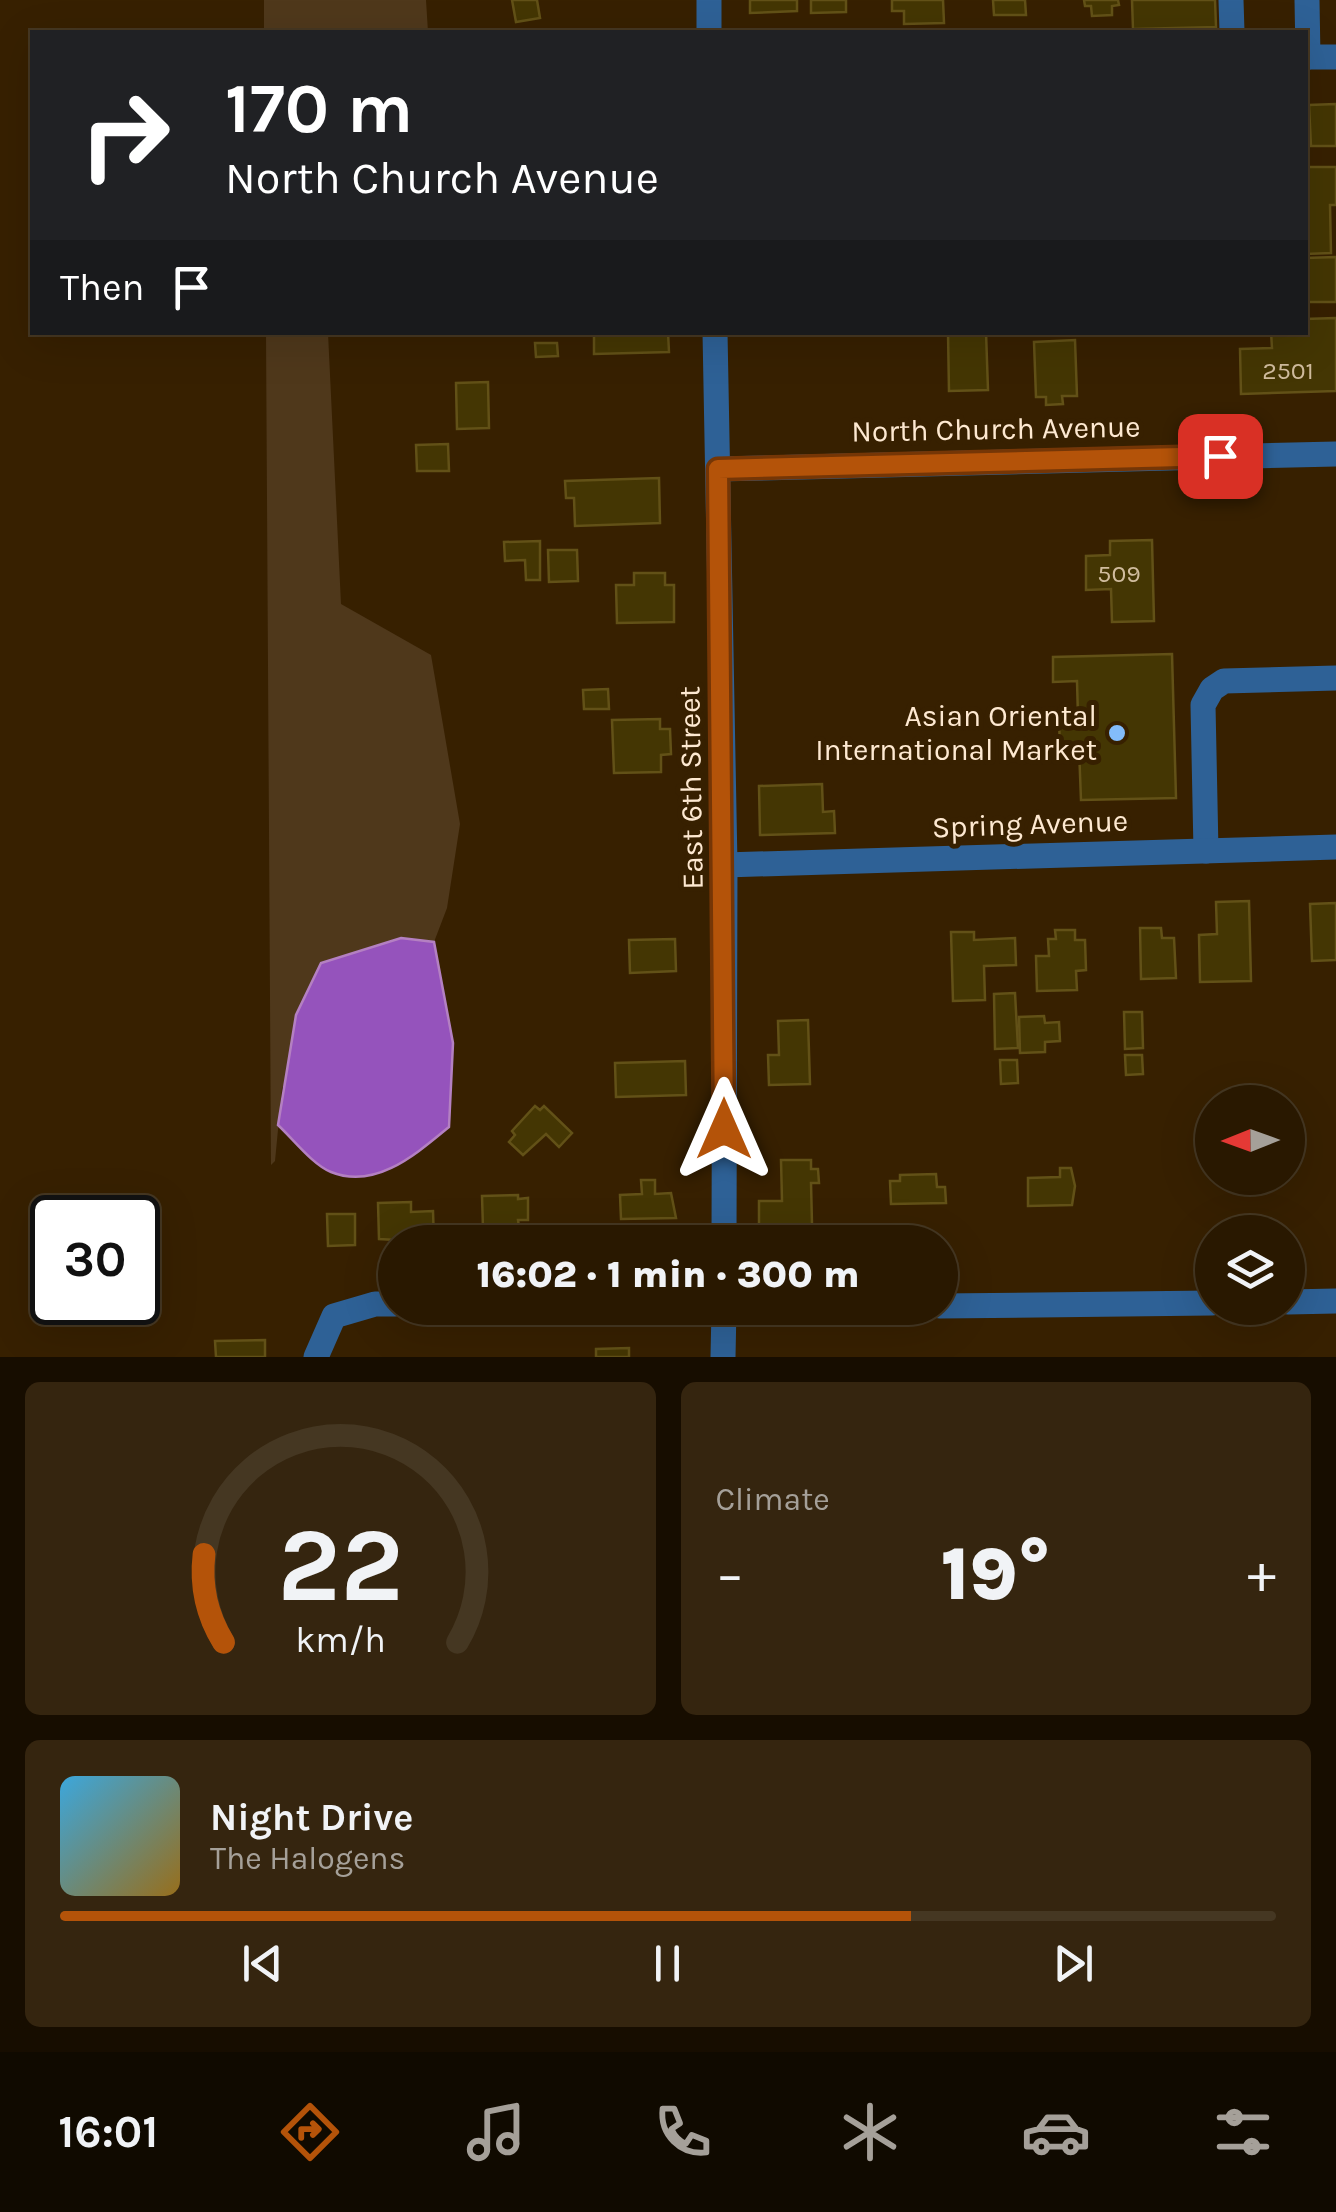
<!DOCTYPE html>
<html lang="en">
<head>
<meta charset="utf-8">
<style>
  :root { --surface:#291800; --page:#35250f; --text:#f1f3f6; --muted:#a5a099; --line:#453722; --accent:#b45309 }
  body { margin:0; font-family:Karla,sans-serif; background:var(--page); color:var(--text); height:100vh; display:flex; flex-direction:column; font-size:38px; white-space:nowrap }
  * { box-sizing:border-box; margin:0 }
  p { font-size:32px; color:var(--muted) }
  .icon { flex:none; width:55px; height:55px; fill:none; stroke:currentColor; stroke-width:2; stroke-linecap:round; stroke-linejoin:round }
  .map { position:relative; height:1357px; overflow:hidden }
  .sheet { display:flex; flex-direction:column; gap:25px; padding:25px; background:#170d00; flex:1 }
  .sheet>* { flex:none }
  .guide { position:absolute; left:30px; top:30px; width:1278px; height:305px; border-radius:0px; box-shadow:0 10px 40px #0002,0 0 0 2px var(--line); background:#202124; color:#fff; overflow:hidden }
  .needle { width:65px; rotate:269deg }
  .fabs { position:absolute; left:1195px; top:1085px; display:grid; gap:20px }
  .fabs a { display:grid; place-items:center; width:110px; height:110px; border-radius:50%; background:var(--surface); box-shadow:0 10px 40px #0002,0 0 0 2px var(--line); font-size:50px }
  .speed { position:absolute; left:30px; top:1195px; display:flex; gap:20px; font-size:50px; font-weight:700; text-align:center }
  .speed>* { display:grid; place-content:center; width:130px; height:130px; border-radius:50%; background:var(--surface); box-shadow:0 10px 40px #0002,0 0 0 2px var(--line); line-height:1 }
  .speed .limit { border:5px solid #111; border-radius:15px; background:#fff; color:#111 }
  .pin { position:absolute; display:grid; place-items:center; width:85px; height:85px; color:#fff; margin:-42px; border-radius:20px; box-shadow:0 5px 15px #0006 }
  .me { position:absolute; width:110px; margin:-55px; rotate:0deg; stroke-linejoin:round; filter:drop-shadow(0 0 8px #0008) }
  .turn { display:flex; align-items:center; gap:35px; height:210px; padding:0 30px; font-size:45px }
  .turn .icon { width:130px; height:130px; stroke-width:2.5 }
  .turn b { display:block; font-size:70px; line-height:85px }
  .then { display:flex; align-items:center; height:95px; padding:0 30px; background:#0003; gap:20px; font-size:38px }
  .big { font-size:75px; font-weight:800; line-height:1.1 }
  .sheet .widget { flex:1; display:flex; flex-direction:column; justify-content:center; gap:15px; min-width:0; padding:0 35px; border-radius:15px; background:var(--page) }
  .sheet .dial { align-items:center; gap:0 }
  .dial svg { height:260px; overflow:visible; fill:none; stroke:var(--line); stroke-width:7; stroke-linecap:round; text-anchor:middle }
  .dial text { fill:var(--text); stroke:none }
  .song { display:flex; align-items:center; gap:30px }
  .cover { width:120px; height:120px; border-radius:15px; background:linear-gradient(135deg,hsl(200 70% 55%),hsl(40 70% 35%)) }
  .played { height:10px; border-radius:5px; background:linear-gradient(90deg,var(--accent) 70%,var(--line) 70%) }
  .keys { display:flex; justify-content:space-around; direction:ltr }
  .heat { display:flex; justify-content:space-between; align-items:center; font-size:55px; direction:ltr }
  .sheet .tiles { flex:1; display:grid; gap:25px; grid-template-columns:1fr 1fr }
  .widget:last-child { grid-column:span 2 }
  .trip { position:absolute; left:378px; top:1225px; width:580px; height:100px; border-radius:50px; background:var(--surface); box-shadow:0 10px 40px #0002,0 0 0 2px var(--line); font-weight:800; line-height:100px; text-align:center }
  .tabs { display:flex; height:160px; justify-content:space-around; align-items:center; background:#100a00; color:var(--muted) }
  .tabs .icon { width:70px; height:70px }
  .tabs .current { color:var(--accent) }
  .tabs b { font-size:45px; color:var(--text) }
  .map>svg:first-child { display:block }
  .green { fill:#4f381b }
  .water { fill:#9553bc; stroke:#b480c2; stroke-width:2.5 }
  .building { fill:#443603; stroke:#625117; stroke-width:2.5 }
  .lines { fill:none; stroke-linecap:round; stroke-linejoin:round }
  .minor { stroke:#2e6196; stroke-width:25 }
  .route-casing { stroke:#753606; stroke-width:25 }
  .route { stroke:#b45309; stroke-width:18 }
  .poi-dot { fill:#83bcfb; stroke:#372000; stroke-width:4 }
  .labels { text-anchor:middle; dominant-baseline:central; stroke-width:10; stroke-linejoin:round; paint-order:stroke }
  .number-label { font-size:25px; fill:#d0bc9e }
  .street-label { font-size:30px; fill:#fee9d1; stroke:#372000 }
  .poi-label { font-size:30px; fill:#fee9d1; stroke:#372000; text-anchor:end }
</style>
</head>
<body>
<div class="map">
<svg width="1336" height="1357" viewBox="0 0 1336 1357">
  <rect width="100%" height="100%" fill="#372000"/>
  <!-- green -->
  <g class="green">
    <polygon points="264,0 426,0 428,32 264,32"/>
    <polygon points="266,333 328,333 341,604 431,655 460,824 447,908 434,942 401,938 282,1088 275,1161 271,1165"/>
  </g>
  <!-- water -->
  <path class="water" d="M401,938L434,942L453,1043L449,1127C416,1154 376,1190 331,1172C313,1165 293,1139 278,1125L296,1015L321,963Z"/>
  <!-- building -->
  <g class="building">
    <polygon points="512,0 537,0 540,18 516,22"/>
    <polygon points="750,0 797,0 797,11 750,13"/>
    <polygon points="811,0 846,0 846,12 811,13"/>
    <polygon points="892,0 943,0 944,23 904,24 904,11 892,11"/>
    <polygon points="993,0 1025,0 1026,15 994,15"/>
    <polygon points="1084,0 1118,0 1119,5 1112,6 1112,15 1092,16 1091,6 1085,6"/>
    <polygon points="1132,0 1215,0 1216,27 1133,29"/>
    <polygon points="1336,104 1336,146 1311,146 1309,105"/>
    <polygon points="1305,167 1336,167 1336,205 1330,205 1331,253 1305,254"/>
    <polygon points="1336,257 1336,302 1305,302 1305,258"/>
    <polygon points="1336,318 1336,391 1241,394 1240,349 1272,348 1271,332 1305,332 1305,319"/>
    <polygon points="594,332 668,332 669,352 594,354"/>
    <polygon points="948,332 986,332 988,390 949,391"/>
    <polygon points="1075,340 1077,396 1062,396 1063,404 1046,405 1046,397 1036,397 1034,342"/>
    <polygon points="535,343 557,343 558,356 536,357"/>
    <polygon points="488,382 489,428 457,429 456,383"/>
    <polygon points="448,444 449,471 417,471 416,445"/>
    <polygon points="659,478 660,523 575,526 574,498 566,498 565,481"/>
    <polygon points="1152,540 1154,621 1112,622 1111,589 1086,590 1086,556 1110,555 1110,541"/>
    <polygon points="540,541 540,580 526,580 525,560 505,561 504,542"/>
    <polygon points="548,550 577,550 578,581 549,582"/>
    <polygon points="634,573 665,573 665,585 674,585 674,622 617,623 616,585 634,585"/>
    <polygon points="1172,654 1176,798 1081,800 1079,748 1060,749 1059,718 1078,717 1077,681 1053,682 1053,657"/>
    <polygon points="608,689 609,709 584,709 583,690"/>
    <polygon points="660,719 660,729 670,729 671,754 661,755 661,772 614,773 612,720"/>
    <polygon points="822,784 823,812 834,811 835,833 760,835 759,786"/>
    <polygon points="1249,901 1251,981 1200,982 1199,935 1217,934 1216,902"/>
    <polygon points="1336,903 1336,960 1312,961 1310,904"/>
    <polygon points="1140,928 1161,928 1162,938 1174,938 1176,978 1141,979"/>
    <polygon points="1055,930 1075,930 1075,940 1085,940 1086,970 1076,971 1077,990 1037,991 1036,956 1049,956 1048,939 1056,939"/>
    <polygon points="951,932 974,932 974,940 1015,938 1016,965 984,966 985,1000 953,1001"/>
    <polygon points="675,939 676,971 630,973 629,940"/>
    <polygon points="1015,993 1018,1048 995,1049 994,994"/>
    <polygon points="1124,1012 1142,1012 1143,1048 1125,1049"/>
    <polygon points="1044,1016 1045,1023 1059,1022 1060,1041 1045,1042 1045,1052 1020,1053 1019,1017"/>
    <polygon points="808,1020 810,1084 769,1085 768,1055 779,1055 778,1021"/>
    <polygon points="1125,1055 1142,1055 1143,1074 1126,1075"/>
    <polygon points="1000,1060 1017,1060 1018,1083 1001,1084"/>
    <polygon points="685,1061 686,1095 616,1097 615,1063"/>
    <polygon points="535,1106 540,1110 544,1106 572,1133 559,1147 546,1134 523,1155 509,1142 515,1135 512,1131"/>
    <polygon points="781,1160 811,1160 811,1169 818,1169 819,1183 811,1183 812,1224 759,1225 759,1201 782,1201"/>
    <polygon points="1060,1168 1071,1168 1075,1186 1072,1205 1028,1206 1028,1178 1060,1177"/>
    <polygon points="936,1174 937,1187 945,1187 946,1203 891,1204 890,1181 900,1181 900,1175"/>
    <polygon points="641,1180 655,1180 655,1194 671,1193 676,1218 621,1219 620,1195 642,1194"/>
    <polygon points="518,1195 518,1199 528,1198 528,1220 518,1220 519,1227 502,1228 502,1242 491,1242 491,1228 483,1228 482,1196"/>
    <polygon points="411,1202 411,1212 433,1211 434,1242 379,1239 378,1203"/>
    <polygon points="327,1214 355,1214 355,1245 328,1246"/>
    <polygon points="265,1340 265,1357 216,1357 215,1341"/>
    <polygon points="629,1348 629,1357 596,1357 596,1349"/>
  </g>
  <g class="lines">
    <!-- minor -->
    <g class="minor">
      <polyline points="709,0 709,32"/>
      <polyline points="1231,0 1232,32"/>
      <polyline points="1307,0 1308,57"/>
      <polyline points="1305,57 1336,57"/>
      <polyline points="715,332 725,865 724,1242"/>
      <polyline points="718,469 1336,454"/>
      <polyline points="1206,851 1203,705 1212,689 1224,681 1336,678"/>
      <polyline points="725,865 1336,847"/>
      <polyline points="1288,1302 1336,1301"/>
      <polyline points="940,1306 1212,1303"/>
      <polyline points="622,1308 841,1308"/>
      <polyline points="316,1357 334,1316 375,1304 395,1304"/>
      <polyline points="723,1357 724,1308"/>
    </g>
  </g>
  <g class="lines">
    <defs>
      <polyline id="route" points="724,1129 718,469 1220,456"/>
    </defs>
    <!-- route casing -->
    <use href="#route" class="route-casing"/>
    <!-- route -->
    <use href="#route" class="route"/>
  </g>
  <!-- markers -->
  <circle class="poi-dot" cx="1117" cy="733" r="10"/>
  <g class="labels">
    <!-- number labels -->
    <g class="number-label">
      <text x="1288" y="370">2501</text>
      <text x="1119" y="573">509</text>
    </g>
    <!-- street labels -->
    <g class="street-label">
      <text transform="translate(996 429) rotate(-1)">North Church Avenue</text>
      <text transform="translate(691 788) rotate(-91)">East 6th Street</text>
      <text transform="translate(1030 824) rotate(-2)">Spring Avenue</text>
    </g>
    <!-- poi labels -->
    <g class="poi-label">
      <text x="1097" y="716">Asian Oriental<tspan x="1097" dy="34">International Market</tspan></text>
    </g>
  </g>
</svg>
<div class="fabs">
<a><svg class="needle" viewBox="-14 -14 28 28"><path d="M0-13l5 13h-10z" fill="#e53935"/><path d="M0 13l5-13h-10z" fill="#a5a099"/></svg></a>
<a><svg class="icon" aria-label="layers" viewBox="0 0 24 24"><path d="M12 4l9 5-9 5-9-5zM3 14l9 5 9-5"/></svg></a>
</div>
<div class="speed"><div class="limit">30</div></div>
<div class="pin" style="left:1220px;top:456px;background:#d93025"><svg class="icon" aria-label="arrive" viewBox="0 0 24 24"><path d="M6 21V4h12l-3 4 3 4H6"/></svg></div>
<svg class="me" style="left:724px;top:1129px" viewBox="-20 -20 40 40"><path d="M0-17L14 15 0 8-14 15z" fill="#b45309" stroke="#fff" stroke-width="4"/></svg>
<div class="trip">16:02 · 1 min · 300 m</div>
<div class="guide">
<div class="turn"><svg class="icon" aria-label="right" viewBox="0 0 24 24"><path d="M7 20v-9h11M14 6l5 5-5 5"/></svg><div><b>170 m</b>North Church Avenue</div></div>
<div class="then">Then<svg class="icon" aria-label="arrive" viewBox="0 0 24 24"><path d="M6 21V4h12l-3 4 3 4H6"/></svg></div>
</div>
</div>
<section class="sheet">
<div class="tiles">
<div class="widget dial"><svg viewBox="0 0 100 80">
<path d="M14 69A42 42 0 1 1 86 69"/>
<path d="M14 69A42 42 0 0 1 8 42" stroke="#b45309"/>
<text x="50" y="56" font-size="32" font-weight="700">22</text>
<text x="50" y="72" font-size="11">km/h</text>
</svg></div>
<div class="widget"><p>Climate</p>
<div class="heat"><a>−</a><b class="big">19°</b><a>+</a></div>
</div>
<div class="widget">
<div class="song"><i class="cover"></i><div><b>Night Drive</b><p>The Halogens</p></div></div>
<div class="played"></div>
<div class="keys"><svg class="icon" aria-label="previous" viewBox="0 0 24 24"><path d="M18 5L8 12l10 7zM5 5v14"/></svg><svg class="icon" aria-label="pause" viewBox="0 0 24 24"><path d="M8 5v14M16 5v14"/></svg><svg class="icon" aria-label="next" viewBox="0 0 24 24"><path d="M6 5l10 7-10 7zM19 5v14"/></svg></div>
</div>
</div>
</section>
<nav class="tabs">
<b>16:01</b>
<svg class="icon current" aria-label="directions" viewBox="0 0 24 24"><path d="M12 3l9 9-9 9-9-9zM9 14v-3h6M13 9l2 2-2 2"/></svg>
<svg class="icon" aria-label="music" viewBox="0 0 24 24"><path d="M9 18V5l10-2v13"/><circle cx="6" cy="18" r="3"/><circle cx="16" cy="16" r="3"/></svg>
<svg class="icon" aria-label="phone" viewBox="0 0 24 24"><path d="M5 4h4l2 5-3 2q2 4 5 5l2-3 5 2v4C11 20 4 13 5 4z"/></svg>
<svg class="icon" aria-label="climate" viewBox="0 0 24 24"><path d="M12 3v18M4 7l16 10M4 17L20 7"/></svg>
<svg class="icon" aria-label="car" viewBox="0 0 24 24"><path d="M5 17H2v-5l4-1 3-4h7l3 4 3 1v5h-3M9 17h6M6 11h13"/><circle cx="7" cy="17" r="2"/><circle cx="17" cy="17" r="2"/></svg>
<svg class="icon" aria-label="filters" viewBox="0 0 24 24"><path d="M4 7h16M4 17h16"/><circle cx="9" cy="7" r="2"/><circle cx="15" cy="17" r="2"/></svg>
</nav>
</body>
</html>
